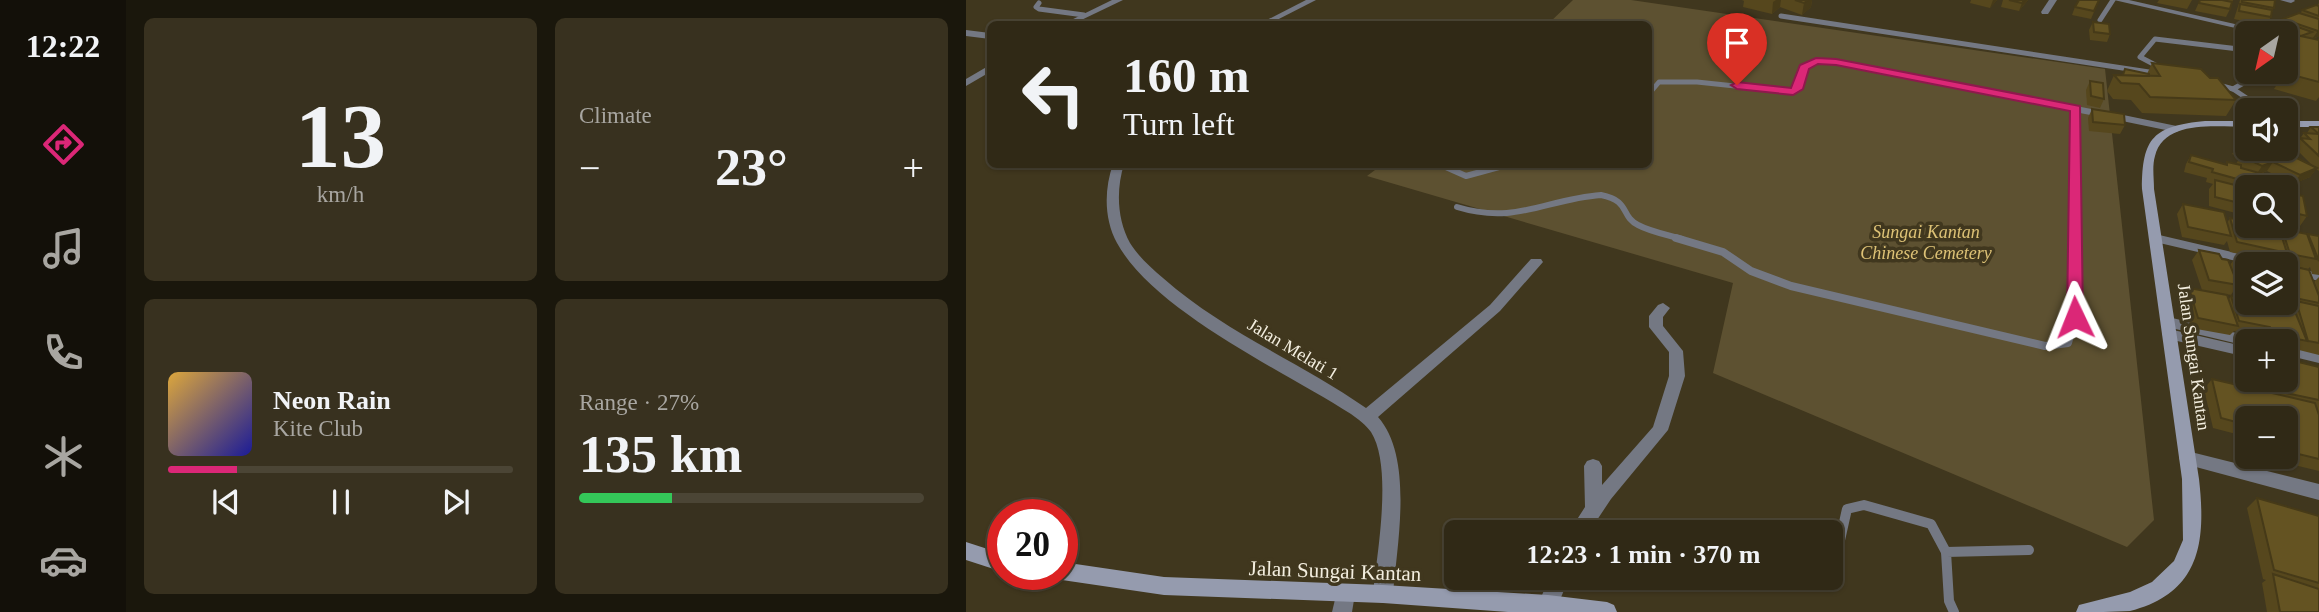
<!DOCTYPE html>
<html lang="en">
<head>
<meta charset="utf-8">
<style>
  :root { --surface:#302916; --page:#38311f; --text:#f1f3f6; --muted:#a8a6a1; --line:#4b4535; --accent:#db2777 }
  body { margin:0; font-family:"Times New Roman",serif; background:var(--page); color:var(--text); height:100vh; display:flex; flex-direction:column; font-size:26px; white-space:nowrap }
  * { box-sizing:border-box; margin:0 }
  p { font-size:23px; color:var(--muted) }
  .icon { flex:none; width:38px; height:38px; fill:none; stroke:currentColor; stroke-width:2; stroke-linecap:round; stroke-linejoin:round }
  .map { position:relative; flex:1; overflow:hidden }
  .panel { display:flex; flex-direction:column; gap:18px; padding:18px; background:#1a170c; width:840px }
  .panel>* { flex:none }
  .guide { position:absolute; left:21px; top:21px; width:665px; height:147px; border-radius:10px; box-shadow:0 2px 5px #0004,0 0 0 2px var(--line); background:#302916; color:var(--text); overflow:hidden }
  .needle { width:46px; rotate:214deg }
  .buttons { position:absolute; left:1269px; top:21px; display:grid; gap:14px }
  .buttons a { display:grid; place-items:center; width:63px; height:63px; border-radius:10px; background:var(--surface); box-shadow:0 2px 5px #0004,0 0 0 2px var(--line); font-size:35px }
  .speed { position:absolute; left:21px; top:499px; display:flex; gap:14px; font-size:35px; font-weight:700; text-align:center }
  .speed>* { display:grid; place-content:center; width:91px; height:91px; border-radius:50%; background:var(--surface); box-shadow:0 2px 5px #0004,0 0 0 2px var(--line); line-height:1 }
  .speed .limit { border:10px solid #d22; background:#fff; color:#111 }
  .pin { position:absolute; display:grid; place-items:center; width:60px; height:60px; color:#fff; margin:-72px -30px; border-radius:50% 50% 50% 0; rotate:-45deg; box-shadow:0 0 7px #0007 }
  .pin .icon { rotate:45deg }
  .me { position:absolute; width:77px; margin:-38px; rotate:358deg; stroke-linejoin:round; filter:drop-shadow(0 0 5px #0008) }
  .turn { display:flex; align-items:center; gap:24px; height:147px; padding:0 21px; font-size:32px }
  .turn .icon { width:91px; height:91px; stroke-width:2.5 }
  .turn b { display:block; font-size:49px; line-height:60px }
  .big { font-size:52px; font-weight:700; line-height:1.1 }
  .panel .widget { flex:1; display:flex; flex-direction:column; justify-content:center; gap:10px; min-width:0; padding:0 24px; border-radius:10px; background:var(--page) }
  .panel .dial { align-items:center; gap:0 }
  .dial b { font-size:91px; line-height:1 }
  .song { display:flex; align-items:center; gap:21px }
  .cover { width:84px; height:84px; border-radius:10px; background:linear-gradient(135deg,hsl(40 70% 55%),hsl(240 70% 35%)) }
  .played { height:7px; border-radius:4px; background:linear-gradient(90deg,var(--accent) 20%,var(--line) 20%) }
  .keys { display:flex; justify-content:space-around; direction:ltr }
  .heat { display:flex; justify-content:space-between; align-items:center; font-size:38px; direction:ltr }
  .charge { height:10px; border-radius:5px; background:linear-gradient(90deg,#34c759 27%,var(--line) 0) }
  .panel .tiles { flex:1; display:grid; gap:18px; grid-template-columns:repeat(2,1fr) }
  .trip { position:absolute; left:478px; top:520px; width:399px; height:70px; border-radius:10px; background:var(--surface); box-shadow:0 2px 5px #0004,0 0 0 2px var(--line); font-weight:700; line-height:70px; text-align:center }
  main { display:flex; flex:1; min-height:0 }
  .tab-bar { display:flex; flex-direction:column; width:126px; justify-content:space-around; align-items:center; background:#131009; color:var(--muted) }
  .tab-bar .icon { width:49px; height:49px }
  .tab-bar .on { color:var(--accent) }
  .tab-bar b { font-size:32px; color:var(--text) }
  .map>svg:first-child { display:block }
  .green { fill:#5d5131 }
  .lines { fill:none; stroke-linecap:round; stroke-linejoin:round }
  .lane-far3 { stroke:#747883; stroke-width:5 }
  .lane-far2 { stroke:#747883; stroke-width:6 }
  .lane-far1 { stroke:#747883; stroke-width:8 }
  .lane { stroke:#747883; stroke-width:10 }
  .street { fill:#747883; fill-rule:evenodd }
  .secondary { fill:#959bae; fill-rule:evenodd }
  .wall { fill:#56471d }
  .shaded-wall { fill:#463a18 }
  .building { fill:#645322; stroke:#463a18; stroke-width:2 }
  .route { fill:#db2777; stroke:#8e194d; stroke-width:2 }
  .labels { text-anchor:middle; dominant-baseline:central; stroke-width:7; stroke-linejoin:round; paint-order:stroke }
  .park-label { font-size:18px; font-style:italic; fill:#ddc276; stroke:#40371e }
  .street-label { font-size:18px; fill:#f3eedf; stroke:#40371e }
  .near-street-label { font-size:21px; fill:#f3eedf; stroke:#40371e }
</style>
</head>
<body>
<main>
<nav class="tab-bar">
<b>12:22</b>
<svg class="icon on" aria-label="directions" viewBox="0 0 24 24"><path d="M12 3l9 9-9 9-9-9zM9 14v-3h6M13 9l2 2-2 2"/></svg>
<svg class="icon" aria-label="music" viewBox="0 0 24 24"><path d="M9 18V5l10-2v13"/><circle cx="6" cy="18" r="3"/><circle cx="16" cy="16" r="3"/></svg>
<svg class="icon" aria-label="phone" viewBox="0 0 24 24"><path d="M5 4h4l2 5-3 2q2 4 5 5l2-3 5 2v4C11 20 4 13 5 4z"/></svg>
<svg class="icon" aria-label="climate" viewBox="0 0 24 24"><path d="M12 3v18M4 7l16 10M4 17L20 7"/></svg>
<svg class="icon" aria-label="car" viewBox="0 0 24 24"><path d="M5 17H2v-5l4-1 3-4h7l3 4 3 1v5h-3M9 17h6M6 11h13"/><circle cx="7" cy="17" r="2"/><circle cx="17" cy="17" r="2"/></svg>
</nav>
<section class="panel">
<div class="tiles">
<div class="widget dial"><b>13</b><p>km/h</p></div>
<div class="widget"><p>Climate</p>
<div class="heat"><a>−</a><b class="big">23°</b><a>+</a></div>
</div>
<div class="widget">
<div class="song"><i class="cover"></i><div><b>Neon Rain</b><p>Kite Club</p></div></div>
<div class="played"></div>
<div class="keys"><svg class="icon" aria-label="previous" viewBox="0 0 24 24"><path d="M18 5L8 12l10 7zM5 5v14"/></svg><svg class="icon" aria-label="pause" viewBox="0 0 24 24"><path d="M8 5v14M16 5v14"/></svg><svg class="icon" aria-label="next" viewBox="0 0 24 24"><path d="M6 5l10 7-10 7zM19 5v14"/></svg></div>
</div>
<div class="widget"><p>Range · 27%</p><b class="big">135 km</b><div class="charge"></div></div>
</div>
</section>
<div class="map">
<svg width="1353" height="612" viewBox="0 0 1353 612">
  <rect width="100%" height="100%" fill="#40371e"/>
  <!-- green -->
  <polygon class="green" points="607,0 665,0 1139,69 1188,520 1161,547 747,373 767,283 401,176 417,164 682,164 682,24 582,24"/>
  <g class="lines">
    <!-- lane-far3 -->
    <g class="lane-far3">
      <polyline points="73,3 70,7 73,9 118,15"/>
      <polyline points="815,16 1183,72 1192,69"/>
      <polyline points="1134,20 1147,0"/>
      <polyline points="1193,67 1174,57 1189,39 1281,50"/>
      <polyline points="1249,84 1267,89 1294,107"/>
      <polyline points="1267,89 1281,81 1287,72"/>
      <polyline points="682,95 693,82 731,82 827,92 831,89 838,67 850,61 870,62 1098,107"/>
    </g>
    <!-- lane-far2 -->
    <g class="lane-far2">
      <polyline points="1089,105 1135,114"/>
      <polyline points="1291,105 1299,110"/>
      <polyline points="1147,116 1210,129"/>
      <polyline points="473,164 500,176 544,164"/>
      <path d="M491,207C550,225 580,199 635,195C665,201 654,216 672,225C685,232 702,235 716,239"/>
      <polyline points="1109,239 1110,109"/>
    </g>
    <!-- lane-far1 -->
    <polyline class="lane-far1" points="710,238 757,252 785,271 825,286 1079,346 1102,343 1109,317 1109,238"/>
    <!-- lane -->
    <g class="lane">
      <polyline points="864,561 870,558 881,509 898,505 965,524 980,552"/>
      <polyline points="988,612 983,601 980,552 1063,550"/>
    </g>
    <!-- street -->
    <g class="street">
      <polygon points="146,0 157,0 107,24 97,24"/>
      <polygon points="340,0 350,0 303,24 293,24"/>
      <polygon points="1083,0 1091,0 1082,14 1076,14 1075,12"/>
      <polygon points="1148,0 1163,0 1282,27 1278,30"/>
      <polygon points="1314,0 1328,0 1329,1 1325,3"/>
      <polygon points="0,30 24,33 24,39 0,36"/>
      <polygon points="24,65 24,72 0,86 0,79"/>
      <path d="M147,164H158C150,190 151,219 164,243C172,256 185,268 197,278C258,332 334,362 400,408L524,305L565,259H575L577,262L534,311L412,417C448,458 431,544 427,594L424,601L417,603L410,601L407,594C411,553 427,467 405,432C400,425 392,419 385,414C318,371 189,312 151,243C138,219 138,190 147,164Z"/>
      <polygon points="1189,234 1300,260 1307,264 1283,264 1185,241 1183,238"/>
      <polygon points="1320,265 1353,273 1353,281 1320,273"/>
      <polygon points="697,303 704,308 697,317 697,326 717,351 719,376 702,430 645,499 623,532 603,532 619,507 618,466 621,461 627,459 633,461 636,466 636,485 687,427 703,376 703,352 683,327 683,316 692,305"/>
      <polygon points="1202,317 1283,336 1288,337 1290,341 1281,341 1281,346 1197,326 1195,322 1197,318"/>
      <polygon points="1203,329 1281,347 1281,357 1198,338 1196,334 1198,330"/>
      <polygon points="1320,345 1353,351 1353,363 1320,355"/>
      <polygon points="1221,451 1353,484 1353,500 1215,463 1213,458 1215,453"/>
      <polygon points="583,578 603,578 589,612 575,612 572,605"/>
      <polygon points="379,585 386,587 389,594 386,612 366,612 372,587"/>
    </g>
    <!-- secondary -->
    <g class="secondary">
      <path d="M1239,121H1281V127C1252,127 1198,119 1189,156C1186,166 1188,178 1188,189L1233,479C1240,541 1235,593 1164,611C1148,612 1127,612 1110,612L1113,605L1164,592L1186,582L1208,561L1217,540L1216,479L1176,189C1176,137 1188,126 1239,121Z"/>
      <rect x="1320" y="121" width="33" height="6"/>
      <polygon points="0,542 37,554 37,572 0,560"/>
      <polygon points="96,562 198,577 417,585 582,595 641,602 648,605 651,612 542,612 417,603 198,595 96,580 89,577 88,574 96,574"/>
    </g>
  </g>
  <!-- wall -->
  <g class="wall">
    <polygon points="776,0 846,0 845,7 836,15 814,7 806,14 777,7 778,1"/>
    <polygon points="1005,0 1031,0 1024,8 1004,3"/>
    <polygon points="1037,0 1062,0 1053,11 1035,7"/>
    <polygon points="1133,0 1125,19 1106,15 1109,7"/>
    <polygon points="1193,0 1226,0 1221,9 1191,3"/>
    <polygon points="1234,0 1267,0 1264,9 1260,17 1229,11"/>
    <polygon points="1274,0 1309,0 1305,17 1301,23 1316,21 1317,19 1335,13 1336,10 1351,6 1353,3 1353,36 1347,39 1353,47 1353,97 1350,101 1308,89 1313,81 1307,79 1311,72 1320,72 1320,51 1323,45 1320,44 1320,33 1291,33 1296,25 1297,25 1268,19"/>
    <polygon points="1127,22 1144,34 1141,42 1124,40 1123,30"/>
    <polygon points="1186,63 1244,78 1270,100 1260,116 1176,113 1165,100 1147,99 1141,91 1148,75 1156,75 1159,69 1181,74"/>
    <polygon points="1124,81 1138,99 1134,108 1121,105 1120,90"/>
    <polygon points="1126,109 1159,125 1154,134 1123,131 1122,118"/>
    <polygon points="1345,127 1353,127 1353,171 1350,169 1344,177 1327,184 1301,171 1294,174 1308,184 1305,187 1281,187 1281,216 1243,206 1243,189 1247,184 1240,182 1241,178 1218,172 1220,164 1225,155 1260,164 1261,162 1270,164 1274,157 1266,154 1272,145 1281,149 1347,166 1328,147 1338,133 1341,133"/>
    <polygon points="1320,192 1341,216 1334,226 1320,222"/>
    <polygon points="1217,204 1261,223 1264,218 1314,231 1316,229 1341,235 1342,234 1353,236 1353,275 1346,274 1344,267 1342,269 1316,263 1315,261 1314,263 1264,252 1261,241 1258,245 1216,237 1211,214"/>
    <polygon points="1233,250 1256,259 1264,265 1270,257 1281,264 1281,303 1310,303 1308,305 1316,306 1315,303 1320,303 1320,267 1321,265 1353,303 1353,355 1333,350 1332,351 1320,348 1320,341 1297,341 1296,337 1268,331 1264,335 1225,328 1216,297 1223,288 1263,299 1265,296 1274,298 1270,287 1265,295 1236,290 1226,260"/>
    <polygon points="1353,277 1353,293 1348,282"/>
    <polygon points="1353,367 1353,471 1296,457 1320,457 1320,418 1281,418 1281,453 1279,452 1274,435 1247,428 1238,389 1246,379 1292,390 1288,380 1320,380"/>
    <polygon points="1291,498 1353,516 1353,612 1301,612 1296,583 1300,580 1297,579 1281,508"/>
  </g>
  <!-- shaded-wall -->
  <g class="shaded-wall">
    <polygon points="810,0 815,0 814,7 806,14 807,2"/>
    <polygon points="840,0 846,0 845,7 836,15 838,3"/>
    <polygon points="1027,0 1031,0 1024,8"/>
    <polygon points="1058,0 1062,0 1053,11 1056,3"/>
    <polygon points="1353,30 1353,36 1346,39 1352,31"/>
    <polygon points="1307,162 1301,171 1290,175 1296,166"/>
    <polygon points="1351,168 1344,177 1327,184 1334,175"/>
  </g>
  <!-- building -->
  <g class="building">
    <polygon points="829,0 842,0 838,3"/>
    <polygon points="1043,0 1058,0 1056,3"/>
    <polygon points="1113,0 1133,0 1128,11 1109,7"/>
    <polygon points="1234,0 1256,0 1266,2 1264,9 1233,3"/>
    <polygon points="1276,0 1309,0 1308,8 1276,2"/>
    <polygon points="1274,4 1306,10 1305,17 1273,11"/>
    <polygon points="1350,5 1353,6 1353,16 1336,10"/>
    <polygon points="1333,13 1353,19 1353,30 1352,31 1317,19"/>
    <polygon points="1312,20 1346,32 1335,36 1330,35 1328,37 1296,25"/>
    <polygon points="1127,22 1143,24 1144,34 1128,32"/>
    <polygon points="1330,35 1353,40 1353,82 1319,73 1324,65 1320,64 1320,59 1327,48 1322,47"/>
    <polygon points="1186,63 1235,69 1244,78 1252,78 1270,100 1184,97 1173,84 1155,83 1148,75 1194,76"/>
    <polygon points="1159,69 1183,74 1183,76 1157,75"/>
    <polygon points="1124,81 1137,83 1138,99 1125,96"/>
    <polygon points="1126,109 1158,114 1159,125 1127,122"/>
    <polygon points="1345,127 1353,127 1353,134"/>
    <polygon points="1338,133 1353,134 1353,156 1334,138 1344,139"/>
    <polygon points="1281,141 1281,149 1312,149 1351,168 1334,175 1307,162 1296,166 1275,156 1286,151 1272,145"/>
    <polygon points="1225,155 1261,165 1261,162 1275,165 1275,168 1308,177 1308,184 1302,182 1302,187 1300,187 1246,172 1247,169 1223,162"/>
    <polygon points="1249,180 1281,188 1281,205 1249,197"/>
    <polygon points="1320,192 1337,196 1341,216 1320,211"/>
    <polygon points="1217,204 1258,212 1265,236 1222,227"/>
    <polygon points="1264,218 1281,221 1281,226 1303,226 1313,228 1321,253 1271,242"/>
    <polygon points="1316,229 1341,234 1350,259 1324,254"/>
    <polygon points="1342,234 1353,236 1353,261"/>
    <polygon points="1233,250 1253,254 1256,259 1262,260 1272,285 1243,280"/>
    <polygon points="1270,257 1303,263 1303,264 1281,264 1281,287"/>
    <polygon points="1321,265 1343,270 1353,296 1353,303 1324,297 1321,287 1329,289"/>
    <polygon points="1223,288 1261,295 1272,326 1232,318"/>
    <polygon points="1265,296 1281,299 1281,303 1297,303 1328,309 1341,341 1306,334 1304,327 1273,321"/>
    <polygon points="1330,301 1353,306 1353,343 1342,341"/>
    <polygon points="1320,359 1353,367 1353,400 1315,392 1312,383 1300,380 1320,380"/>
    <polygon points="1246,379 1349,403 1353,415 1353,459 1320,451 1320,418 1281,418 1281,425 1255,418"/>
    <polygon points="1291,498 1353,516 1353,583 1308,570"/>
    <polygon points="1307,574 1353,589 1353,612 1314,612"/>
  </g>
  <!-- route -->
  <polygon class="route" points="850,58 870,59 1114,106 1117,317 1115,321 1103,321 1101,317 1104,111 870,65 852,64 843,69 837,89 827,95 771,89 765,85 771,82 825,88 834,65"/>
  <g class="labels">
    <!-- park labels -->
    <g class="park-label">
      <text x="960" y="232">Sungai Kantan<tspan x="960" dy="21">Chinese Cemetery</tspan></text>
    </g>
    <!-- street labels -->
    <g class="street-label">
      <text transform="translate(327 349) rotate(31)">Jalan Melati 1</text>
      <text transform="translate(1228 357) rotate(82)">Jalan Sungai Kantan</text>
    </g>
    <!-- near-street labels -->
    <g class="near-street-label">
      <text transform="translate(369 571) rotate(2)">Jalan Sungai Kantan</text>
    </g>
  </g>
</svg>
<div class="buttons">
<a><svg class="needle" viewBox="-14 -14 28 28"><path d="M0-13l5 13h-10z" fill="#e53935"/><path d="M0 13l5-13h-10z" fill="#a8a6a1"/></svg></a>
<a><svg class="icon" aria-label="sound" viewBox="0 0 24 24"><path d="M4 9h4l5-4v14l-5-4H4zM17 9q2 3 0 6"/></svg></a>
<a><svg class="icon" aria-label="search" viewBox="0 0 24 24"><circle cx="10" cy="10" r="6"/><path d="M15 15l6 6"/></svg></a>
<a><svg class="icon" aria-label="layers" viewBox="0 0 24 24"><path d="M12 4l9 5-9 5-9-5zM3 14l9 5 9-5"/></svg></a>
<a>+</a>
<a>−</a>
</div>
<div class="speed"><div class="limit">20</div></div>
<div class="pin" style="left:771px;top:85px;background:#d93025"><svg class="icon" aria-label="arrive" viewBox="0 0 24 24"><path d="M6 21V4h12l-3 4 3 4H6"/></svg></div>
<svg class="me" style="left:1109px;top:317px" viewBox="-20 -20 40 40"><path d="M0-17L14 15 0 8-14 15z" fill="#db2777" stroke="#fff" stroke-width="4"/></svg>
<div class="trip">12:23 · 1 min · 370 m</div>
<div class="guide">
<div class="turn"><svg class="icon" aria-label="left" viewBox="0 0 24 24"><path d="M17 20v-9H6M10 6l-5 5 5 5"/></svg><div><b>160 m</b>Turn left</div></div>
</div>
</div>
</main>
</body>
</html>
